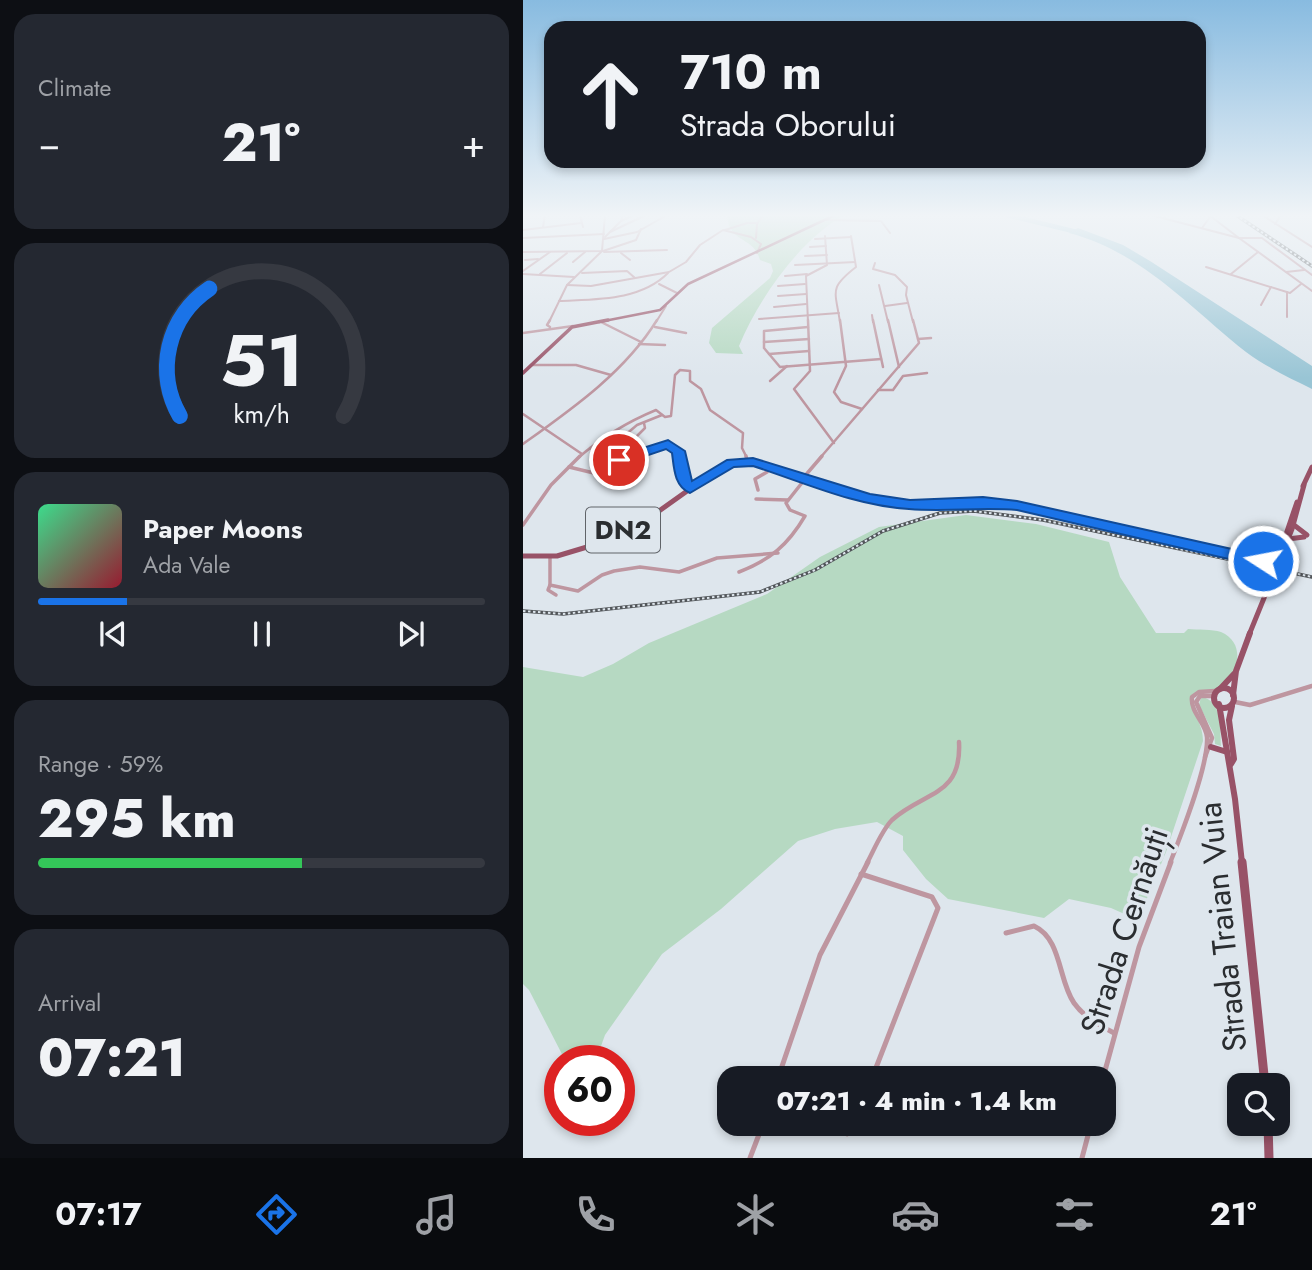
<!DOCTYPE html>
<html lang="en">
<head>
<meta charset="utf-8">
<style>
  :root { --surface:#171b24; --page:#242831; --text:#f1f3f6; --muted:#9ea1a6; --line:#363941; --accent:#1a73e8 }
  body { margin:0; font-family:Jost,sans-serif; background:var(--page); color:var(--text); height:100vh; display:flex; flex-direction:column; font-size:26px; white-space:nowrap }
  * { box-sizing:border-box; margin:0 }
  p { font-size:23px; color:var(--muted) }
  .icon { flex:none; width:38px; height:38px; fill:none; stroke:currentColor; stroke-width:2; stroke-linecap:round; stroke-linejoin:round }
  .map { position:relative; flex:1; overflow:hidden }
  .details { display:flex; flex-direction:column; gap:14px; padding:14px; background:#0d0f14; width:523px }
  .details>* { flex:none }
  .guide { position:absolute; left:21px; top:21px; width:662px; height:147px; border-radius:21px; box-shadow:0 4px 10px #0003; background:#171b24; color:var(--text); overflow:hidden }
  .controls { position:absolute; left:704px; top:1073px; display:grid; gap:14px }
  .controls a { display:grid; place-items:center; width:63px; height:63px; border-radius:14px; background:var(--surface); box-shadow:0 4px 10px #0003; font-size:35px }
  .speed { position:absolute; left:21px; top:1045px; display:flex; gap:14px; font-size:35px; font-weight:700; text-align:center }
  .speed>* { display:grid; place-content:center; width:91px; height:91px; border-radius:50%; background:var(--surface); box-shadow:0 4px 10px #0003; line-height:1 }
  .speed .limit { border:10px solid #d22; background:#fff; color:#111 }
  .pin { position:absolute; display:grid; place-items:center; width:60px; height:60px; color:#fff; margin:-30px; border:4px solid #fff; border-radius:50%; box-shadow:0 2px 7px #0007 }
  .me { position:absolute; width:77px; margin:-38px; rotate:281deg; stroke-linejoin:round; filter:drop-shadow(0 0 5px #0008) }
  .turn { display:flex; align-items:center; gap:24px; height:147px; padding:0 21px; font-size:32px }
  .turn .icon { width:91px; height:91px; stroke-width:2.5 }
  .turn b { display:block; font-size:49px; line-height:60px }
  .big { font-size:52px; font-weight:800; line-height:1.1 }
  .details .tile { flex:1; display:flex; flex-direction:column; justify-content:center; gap:10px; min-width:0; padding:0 24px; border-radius:21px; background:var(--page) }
  .details .dial { align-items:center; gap:0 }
  .dial svg { height:182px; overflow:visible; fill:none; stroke:var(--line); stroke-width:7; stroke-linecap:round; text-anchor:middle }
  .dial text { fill:var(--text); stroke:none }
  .song { display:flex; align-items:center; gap:21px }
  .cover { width:84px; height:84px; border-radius:10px; background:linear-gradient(135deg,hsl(150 70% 55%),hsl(350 70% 35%)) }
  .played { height:7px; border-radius:4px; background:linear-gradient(90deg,var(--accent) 20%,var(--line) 20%) }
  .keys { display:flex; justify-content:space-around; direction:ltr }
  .heat { display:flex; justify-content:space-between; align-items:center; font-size:38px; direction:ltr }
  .charge { height:10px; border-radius:5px; background:linear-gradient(90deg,#34c759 59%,var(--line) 0) }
  .trip { position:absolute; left:194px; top:1066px; width:399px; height:70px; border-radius:21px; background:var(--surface); box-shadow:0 4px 10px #0003; font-weight:800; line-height:70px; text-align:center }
  .tabs { display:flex; height:112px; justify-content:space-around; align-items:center; background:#090b0e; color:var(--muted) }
  .tabs .icon { width:49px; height:49px }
  .tabs .current { color:var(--accent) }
  .tabs b { font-size:32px; color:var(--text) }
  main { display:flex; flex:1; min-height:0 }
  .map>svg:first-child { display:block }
  .green { fill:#b6d9c2 }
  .water { fill:#99c5d5 }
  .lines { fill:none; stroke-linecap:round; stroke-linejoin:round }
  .river { stroke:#99c5d5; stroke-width:4.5 }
  .minor-far4 { stroke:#be96a0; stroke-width:2 }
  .minor-far3 { stroke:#be96a0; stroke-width:2.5 }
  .minor-far2 { stroke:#be96a0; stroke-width:3.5 }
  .minor-far1 { stroke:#be96a0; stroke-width:4.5 }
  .minor { stroke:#be96a0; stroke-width:5 }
  .major-far4 { stroke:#985267; stroke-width:2.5 }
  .major-far3 { stroke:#985267; stroke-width:3.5 }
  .major-far2 { stroke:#985267; stroke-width:5 }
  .major-far1 { stroke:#985267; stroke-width:6 }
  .major { stroke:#985267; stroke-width:9 }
  .rail-casing { stroke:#515559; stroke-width:3.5 }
  .rail { stroke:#dee6ed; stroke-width:2; stroke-dasharray:2.5; stroke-linecap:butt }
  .route { fill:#1a73e8; stroke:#114b97; stroke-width:2 }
  .labels { text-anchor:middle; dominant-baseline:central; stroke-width:7; stroke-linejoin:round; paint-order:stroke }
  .shield { fill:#dee6ed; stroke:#606469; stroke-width:2 }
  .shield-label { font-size:26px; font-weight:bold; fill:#2a2d30 }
  .near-street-label { font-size:33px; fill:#2a2d30; stroke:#dee6ed }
</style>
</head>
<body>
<main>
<section class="details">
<div class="tile"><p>Climate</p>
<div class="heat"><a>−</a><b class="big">21°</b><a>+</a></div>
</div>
<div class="tile dial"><svg viewBox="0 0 100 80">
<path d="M14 69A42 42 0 1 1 86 69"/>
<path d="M14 69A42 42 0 0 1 27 13" stroke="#1a73e8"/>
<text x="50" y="56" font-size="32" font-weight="700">51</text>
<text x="50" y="72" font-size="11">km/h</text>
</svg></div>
<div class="tile">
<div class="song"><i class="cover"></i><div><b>Paper Moons</b><p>Ada Vale</p></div></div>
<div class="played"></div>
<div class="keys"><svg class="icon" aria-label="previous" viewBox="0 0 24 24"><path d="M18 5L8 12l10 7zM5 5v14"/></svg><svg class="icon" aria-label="pause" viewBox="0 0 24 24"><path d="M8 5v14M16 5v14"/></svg><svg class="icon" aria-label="next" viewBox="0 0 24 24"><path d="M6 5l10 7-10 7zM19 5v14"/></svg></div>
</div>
<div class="tile"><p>Range · 59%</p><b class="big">295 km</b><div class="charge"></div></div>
<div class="tile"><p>Arrival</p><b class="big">07:21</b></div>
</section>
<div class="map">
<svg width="789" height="1158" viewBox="0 0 789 1158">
  <rect width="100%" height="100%" fill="#dee6ed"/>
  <!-- green -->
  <g class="green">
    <path d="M204,215H321C276,241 236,298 216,346L220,354L193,353L186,343L189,328L247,278L250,271L248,264L237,260C230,235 206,244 204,215Z"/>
    <path d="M443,515L513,524L586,542L597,577L633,633H661L665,629C675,630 689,629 698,632C723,643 716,672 699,686C692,691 680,691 672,692C667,715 680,721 680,741L643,852L615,920L588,908L546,899L521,918L425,899L403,879L380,850V836L354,822L312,829L275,841L198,909L139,954L82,1035L73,1060H42L6,990L0,984V667L60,677L90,664L126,643L244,594L297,557L356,527Z"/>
    <path d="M678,697C700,700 697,729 698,746L692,744L691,734L676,705Z"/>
  </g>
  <!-- water -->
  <path class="water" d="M555,228L600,245L627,261L789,366V389C767,378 743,367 723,352C666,307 619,252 546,233Z"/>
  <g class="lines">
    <!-- river -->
    <polyline class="river" points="484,215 558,233"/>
    <!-- minor-far4 -->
    <g class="minor-far4">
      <polyline points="57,215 60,227"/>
      <polyline points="628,215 716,238 789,291"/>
      <polyline points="686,215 716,238 739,238 789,275"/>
      <polyline points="739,215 789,247"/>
      <polyline points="302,220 358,221 367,233"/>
      <polyline points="98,221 111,215"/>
      <polyline points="752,224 758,215"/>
      <polyline points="20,227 22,215"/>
      <polyline points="679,228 687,217"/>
      <polyline points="0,230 58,223"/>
      <polyline points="202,230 224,223 234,223"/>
      <polyline points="87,232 123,215"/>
      <polyline points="82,237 98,221 100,215"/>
      <polyline points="0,238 81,234"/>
      <polyline points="233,238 234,224 240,215"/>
      <polyline points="81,239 114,232 144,215"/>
      <polyline points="292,239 328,237"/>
      <polyline points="287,247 303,246"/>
      <polyline points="0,252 80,251 113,240 118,229"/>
      <polyline points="81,252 144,250"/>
      <polyline points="98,253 107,260"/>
      <polyline points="282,256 304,255"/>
      <polyline points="2,260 15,259"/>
      <polyline points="50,262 62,252"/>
      <polyline points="352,263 350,269 372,275 384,287 383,295 390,322"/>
      <polyline points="272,265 332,262"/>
      <polyline points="683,267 767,293 778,284"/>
      <polyline points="0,271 27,252"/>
      <polyline points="763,272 781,270"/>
      <polyline points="59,273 104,271 112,278"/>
      <polyline points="0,274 51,277"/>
      <polyline points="17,274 44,253"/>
      <polyline points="708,274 735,252"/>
      <polyline points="262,276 284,274"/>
      <polyline points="136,284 154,293"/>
      <polyline points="44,285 68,286 146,272 163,262 177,245 200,230 228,237 238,244 234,253"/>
      <polyline points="356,285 365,322"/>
      <polyline points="255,286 282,284"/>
      <polyline points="764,292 764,317"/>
      <polyline points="255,296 283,294"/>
      <path d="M36,301C73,299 117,301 145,273"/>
      <polyline points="738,305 748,287"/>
      <polyline points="362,306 384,303"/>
      <polyline points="251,307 283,304"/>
      <polyline points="349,315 350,322"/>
      <polyline points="236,319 316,313"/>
      <polyline points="26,322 44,285 79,251 82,215"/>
      <polyline points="133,322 143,306"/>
      <polyline points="285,322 283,276 304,265 302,236"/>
      <path d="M317,322C312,290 306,288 333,267L328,236"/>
    </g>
    <!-- minor-far3 -->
    <g class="minor-far3">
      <polyline points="27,320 24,325 27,327"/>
      <polyline points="285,320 287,371 271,389 311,443"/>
      <polyline points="317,320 323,366 311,392 318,402 339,409"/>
      <polyline points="350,320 360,367"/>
      <polyline points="365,320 376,367"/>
      <polyline points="78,322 118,342"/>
      <polyline points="132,327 163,333"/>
      <polyline points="285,327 241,331 241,348 257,367 358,359"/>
      <polyline points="0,333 50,326"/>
      <polyline points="395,339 408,338"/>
      <polyline points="241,342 286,339"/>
      <polyline points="116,344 142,345"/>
      <polyline points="246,354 286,351"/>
      <polyline points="8,365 53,365 88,375"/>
      <polyline points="247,381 264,366"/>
      <polyline points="355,390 370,390 380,376 404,373"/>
      <polyline points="0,414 59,454"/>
      <polyline points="91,433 113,437 122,428 121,423"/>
      <polyline points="101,436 114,425 139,415"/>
      <path d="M0,444C49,409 102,372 134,320"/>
      <polyline points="67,448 99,458 139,445 149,445 157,458"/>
      <path d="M55,458C78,438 104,422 133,410L142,417L148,416L152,375L157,370L167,371V381L178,389L187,410L220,433L219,448L224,458"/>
      <polyline points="297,458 396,343 390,320"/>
    </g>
    <!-- minor-far2 -->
    <g class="minor-far2">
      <polyline points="94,456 104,456"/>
      <polyline points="156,456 161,478 167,488"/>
      <polyline points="223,456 224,461"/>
      <polyline points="46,467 83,476 99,458"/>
      <polyline points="281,477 299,456"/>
      <polyline points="235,490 232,479 244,472 244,466"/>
      <polyline points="233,499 265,500"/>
      <polyline points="0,525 28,485 57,456"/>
      <polyline points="27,558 27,585 55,591 79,575 91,571 117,567 156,572 194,558 255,553"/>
      <path d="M216,572C247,560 265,545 282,516L267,510L263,503L282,479"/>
      <polyline points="27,585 25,590 33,595"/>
    </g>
    <!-- minor-far1 -->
    <g class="minor-far1">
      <polyline points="712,702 727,705 789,686"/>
      <polyline points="682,757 689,738 673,702 677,696 691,696"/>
      <path d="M344,863C351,850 359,830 369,820C401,791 439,797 436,742"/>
      <path d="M647,863C658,835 686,765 684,737C683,723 667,712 669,697L676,692L692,691"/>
    </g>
    <!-- minor -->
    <g class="minor">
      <polyline points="338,874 409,897 415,908 349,1078"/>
      <path d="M483,933L511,926C539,939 535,980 551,1003C561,1017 576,1025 591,1033"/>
      <polyline points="255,1078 297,955 345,862"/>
      <polyline points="580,1078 616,947 648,862"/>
      <polyline points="294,1124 324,1134 329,1132 334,1124"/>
      <polyline points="227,1158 240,1124"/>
      <polyline points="559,1158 568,1124"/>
    </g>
    <!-- major-far4 -->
    <polyline class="major-far4" points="76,322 137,310 165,284 312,215"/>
    <!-- major-far3 -->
    <polyline class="major-far3" points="0,373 49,327 85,320"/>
    <!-- major-far2 -->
    <g class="major-far2">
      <polyline points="780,486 789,467"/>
      <polyline points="771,525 784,535"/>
      <polyline points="765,539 781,537"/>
      <polyline points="0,556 34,556 74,544 129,516 195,469 215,462 227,462 257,469 337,497 375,502 490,505 722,558 754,561"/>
      <polyline points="754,561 774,502"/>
      <polyline points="726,635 769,529 781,485"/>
    </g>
    <!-- major-far1 -->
    <g class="major-far1">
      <circle cx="701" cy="698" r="10"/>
      <polyline points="697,689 711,674"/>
      <polyline points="710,695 713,671 727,633"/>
      <polyline points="696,704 712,799 719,863"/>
      <polyline points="688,747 704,752"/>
      <polyline points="708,764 711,759 706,720 709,706"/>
    </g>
    <!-- major -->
    <g class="major">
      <polyline points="719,862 742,1085"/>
      <polyline points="745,1124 746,1158"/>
    </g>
    <defs>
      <g id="rail">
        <polyline points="713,215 789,266"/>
        <polyline points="0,611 40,614 237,592 292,570 360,531 417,513 451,511 520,520 789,577"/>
      </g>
    </defs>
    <!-- rail casing -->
    <use href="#rail" class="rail-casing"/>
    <!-- rail -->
    <use href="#rail" class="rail"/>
  </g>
  <!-- sky -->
  <linearGradient id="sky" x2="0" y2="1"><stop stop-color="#88bbe0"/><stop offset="0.57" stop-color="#f0f4f7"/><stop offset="1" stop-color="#f0f4f7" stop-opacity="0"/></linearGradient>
  <rect width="789" height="378" fill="url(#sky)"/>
  <!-- route -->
  <path class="route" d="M145,440L162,451L169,481L204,460L230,458L347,494L387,500L460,497L494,501L740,556L748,561L740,567L494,510C458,507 422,512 386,509C332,506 280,482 230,466L211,467L167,493C151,486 151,468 149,453L143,449L96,465L89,460L91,457Z"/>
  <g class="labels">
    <!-- shield labels -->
    <rect class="shield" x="63" y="507.5" width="74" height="45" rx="5"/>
    <g class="shield-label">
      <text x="100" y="530">DN2</text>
    </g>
    <!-- near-street labels -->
    <g class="near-street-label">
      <text transform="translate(699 927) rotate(-96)">Strada Traian Vuia</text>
      <text transform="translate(601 931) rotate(-72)">Strada Cernăuți</text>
    </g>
  </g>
</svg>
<div class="controls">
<a><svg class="icon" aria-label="search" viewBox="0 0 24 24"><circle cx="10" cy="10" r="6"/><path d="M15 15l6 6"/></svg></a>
</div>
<div class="speed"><div class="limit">60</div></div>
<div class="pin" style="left:96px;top:460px;background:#d93025"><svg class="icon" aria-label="arrive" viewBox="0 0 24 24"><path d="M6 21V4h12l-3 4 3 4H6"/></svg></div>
<svg class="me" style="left:740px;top:561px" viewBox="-20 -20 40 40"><circle r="17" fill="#1a73e8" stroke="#fff" stroke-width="3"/><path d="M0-11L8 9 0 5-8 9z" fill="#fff"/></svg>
<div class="trip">07:21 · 4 min · 1.4 km</div>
<div class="guide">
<div class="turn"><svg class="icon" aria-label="ahead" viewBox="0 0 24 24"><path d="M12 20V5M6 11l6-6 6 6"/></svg><div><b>710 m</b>Strada Oborului</div></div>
</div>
</div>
</main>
<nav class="tabs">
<b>07:17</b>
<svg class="icon current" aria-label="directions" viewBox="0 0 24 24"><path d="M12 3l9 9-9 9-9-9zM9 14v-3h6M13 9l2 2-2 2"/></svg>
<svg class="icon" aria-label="music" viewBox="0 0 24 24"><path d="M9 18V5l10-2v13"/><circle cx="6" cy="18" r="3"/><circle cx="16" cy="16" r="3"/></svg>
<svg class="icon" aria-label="phone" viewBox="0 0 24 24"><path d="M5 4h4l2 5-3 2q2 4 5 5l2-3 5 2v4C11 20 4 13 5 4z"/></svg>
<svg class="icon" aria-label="climate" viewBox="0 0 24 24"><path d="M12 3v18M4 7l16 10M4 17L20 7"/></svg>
<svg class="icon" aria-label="car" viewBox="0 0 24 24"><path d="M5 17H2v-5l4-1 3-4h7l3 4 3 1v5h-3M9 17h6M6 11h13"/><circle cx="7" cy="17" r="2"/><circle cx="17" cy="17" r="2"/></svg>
<svg class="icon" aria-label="filters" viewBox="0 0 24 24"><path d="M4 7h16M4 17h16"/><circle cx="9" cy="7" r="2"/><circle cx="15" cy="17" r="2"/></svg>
<b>21°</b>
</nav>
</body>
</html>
